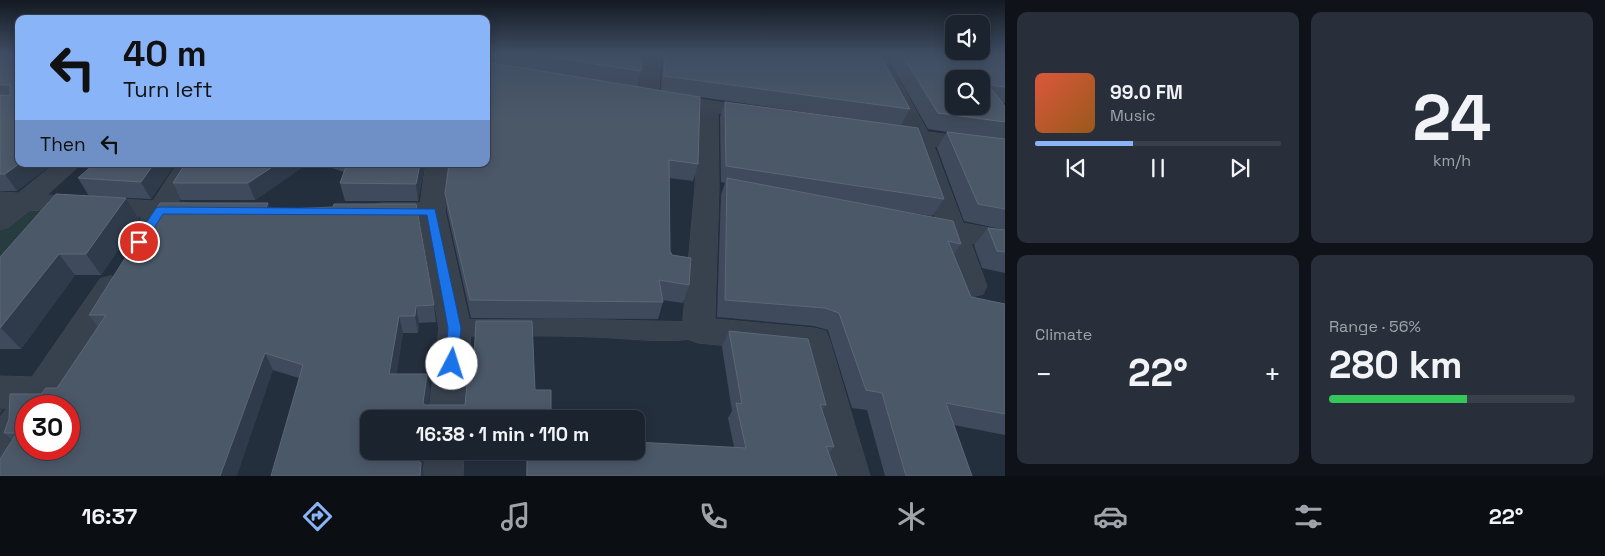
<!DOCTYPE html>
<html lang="en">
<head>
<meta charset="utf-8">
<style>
  :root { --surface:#1b232e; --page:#282f3a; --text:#f1f3f6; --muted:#a0a4aa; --line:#39404a; --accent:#8ab4f8 }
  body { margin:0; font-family:"Space Grotesk",sans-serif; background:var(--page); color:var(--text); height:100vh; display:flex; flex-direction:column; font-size:19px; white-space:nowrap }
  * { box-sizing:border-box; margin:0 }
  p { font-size:16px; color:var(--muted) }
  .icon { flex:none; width:28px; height:28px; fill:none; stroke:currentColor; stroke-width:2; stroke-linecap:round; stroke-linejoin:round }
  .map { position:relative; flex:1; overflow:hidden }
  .side { display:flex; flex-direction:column; gap:12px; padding:12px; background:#0f1319; width:600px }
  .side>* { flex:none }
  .banner { position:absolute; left:15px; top:15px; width:475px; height:152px; border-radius:10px; box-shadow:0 2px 12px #0003,0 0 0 1px var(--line); background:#8ab4f8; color:#111; overflow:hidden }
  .buttons { position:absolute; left:945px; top:15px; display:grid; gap:10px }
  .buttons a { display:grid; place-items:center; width:45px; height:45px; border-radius:10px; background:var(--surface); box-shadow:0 2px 12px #0003,0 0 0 1px var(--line); font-size:25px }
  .speed { position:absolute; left:15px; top:395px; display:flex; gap:10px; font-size:25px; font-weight:700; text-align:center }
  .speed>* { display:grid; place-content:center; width:65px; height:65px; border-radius:50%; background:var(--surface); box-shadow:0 2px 12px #0003,0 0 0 1px var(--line); line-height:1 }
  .speed .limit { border:8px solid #d22; background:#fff; color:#111 }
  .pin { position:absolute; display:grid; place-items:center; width:42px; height:42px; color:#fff; margin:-21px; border:2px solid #fff; border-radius:50%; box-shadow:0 1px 5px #0007 }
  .me { position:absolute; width:55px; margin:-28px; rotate:5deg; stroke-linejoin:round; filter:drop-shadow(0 0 4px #0008) }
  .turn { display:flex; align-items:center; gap:18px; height:105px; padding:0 25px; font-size:22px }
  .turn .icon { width:65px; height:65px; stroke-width:2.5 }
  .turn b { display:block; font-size:35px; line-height:42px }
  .then { display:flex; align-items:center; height:48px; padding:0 25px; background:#0003; gap:10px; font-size:19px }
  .big { font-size:38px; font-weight:700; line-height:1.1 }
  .side .card { flex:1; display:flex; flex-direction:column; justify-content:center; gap:8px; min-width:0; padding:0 18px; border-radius:10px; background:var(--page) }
  .side .dial { align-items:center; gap:0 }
  .dial b { font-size:65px; line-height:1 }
  .song { display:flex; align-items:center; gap:15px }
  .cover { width:60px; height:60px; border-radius:8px; background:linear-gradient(135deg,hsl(10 70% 55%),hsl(30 70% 35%)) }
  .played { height:5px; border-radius:2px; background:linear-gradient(90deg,var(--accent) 40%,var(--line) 40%) }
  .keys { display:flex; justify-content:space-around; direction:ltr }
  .heat { display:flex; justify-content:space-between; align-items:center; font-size:28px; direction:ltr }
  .charge { height:8px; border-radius:4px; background:linear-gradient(90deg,#34c759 56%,var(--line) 0) }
  .side .tiles { flex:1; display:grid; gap:12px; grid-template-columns:repeat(2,1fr) }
  .trip { position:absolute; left:360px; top:410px; width:285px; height:50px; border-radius:10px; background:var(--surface); box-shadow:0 2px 12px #0003,0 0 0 1px var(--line); font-weight:700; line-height:50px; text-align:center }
  .tabs { display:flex; height:80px; justify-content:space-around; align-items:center; background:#0b0e12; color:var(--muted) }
  .tabs .icon { width:35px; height:35px }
  .tabs .active { color:var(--accent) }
  .tabs b { font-size:22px; color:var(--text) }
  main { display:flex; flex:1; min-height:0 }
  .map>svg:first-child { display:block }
  .green { fill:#263c3f }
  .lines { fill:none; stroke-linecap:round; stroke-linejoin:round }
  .service-casing { stroke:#414a57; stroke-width:1 }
  .minor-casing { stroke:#414a57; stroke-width:1 }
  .service { fill:#38414e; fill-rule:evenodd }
  .minor { fill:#38414e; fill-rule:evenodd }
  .wall { fill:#3f4b5c }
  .shaded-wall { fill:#2f3b4b }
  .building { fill:#4b5868; stroke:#5c6777; fill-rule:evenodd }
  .route { fill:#1a73e8; stroke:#114b97 }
</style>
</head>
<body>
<main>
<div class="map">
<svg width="1005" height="476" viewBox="0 0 1005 476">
  <rect width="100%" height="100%" fill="#242f3e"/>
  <!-- green -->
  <polygon class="green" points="24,205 45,207 0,257 0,226"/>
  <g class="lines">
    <defs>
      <path id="service" d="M556,319L698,322L705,324L708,330L705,336C678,345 624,338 594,337C548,335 501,336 455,336L448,334L445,328L448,322L455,320Z"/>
      <g id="minor">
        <polygon points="643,53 661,53 659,93 758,108 765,110 768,114 765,118 758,120 718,113 719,187 715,319 814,328 826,331 830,341 870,476 830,476 800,353 698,343 687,339 682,330 695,187 698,110 655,101 642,100 639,96"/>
        <polygon points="866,53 884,53 928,132 1005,142 1005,156 934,146 963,223 1005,231 1005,249 971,243 987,286 983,294 972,297 961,294 941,237 926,233 923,227 926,221 935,218 911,143 877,138 874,133 877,128 885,126 904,129"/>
        <polygon points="55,164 81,164 47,195 153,201 177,164 201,164 178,202 202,204 206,210 202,216 193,218 168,218 160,230 151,233 142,230 138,224 142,217 30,210 9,227 0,230 0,192 18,193"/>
        <polygon points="426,164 450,164 445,211 471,328 466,419 428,419 439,328 420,219 381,219 372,217 368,211 372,205 381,203 420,203"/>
        <path d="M111,276L122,279L126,287L122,295L80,365L52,406H26C26,434 30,454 0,467V417L7,408H0V376L32,377L100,279Z"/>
        <polygon points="426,451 464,451 463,476 423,476"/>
      </g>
    </defs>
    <!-- service casing -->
    <use href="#service" class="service-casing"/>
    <!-- minor casing -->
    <use href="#minor" class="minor-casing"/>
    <!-- service -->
    <use href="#service" class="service"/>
    <!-- minor -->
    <use href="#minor" class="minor"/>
  </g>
  <!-- wall -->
  <g class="wall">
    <polygon points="0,53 19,53 17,191 0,191"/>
    <polygon points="486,53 643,53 641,71 638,86 661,90 663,53 879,53 910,109 901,125 944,199 932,216 889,209 961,244 954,254 971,297 1005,304 1005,435 954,425 972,476 885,476 867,410 852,408 828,330 814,326 717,317 721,195 725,183 721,182 720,117 725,102 880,123 700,97 698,164 693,181 669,178 670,251 689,285 683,303 662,300 663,302 658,319 471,318 447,211 445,193 486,164"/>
    <polygon points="885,53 1005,53 1005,103 1003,103 1005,106 1005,230 964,221 937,148 947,132 928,129"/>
    <polygon points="94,164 175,164 151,199 89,196 78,178"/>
    <polygon points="185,164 307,164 255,200 181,200 173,183"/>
    <polygon points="320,164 425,164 418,201 345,201 340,183 344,172"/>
    <polygon points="126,198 139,219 101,275 75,275 21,349 0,349 0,257"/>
    <polygon points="271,210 434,305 436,322 419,323 418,333 403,333 396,374 430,390 428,405 465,405 535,390 551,419 369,419 422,468 299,378 273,370 12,440 4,433 41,394 57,388 98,327 89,315"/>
    <polygon points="988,228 1005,230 1005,273 982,268 974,245"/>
    <polygon points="729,331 826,405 822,410 834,447 829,453 837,476 526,476 527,451 636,451 734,447 728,418 732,411 722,347"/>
  </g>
  <!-- shaded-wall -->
  <g class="shaded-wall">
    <polygon points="19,164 54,164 17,191 5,174"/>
    <polygon points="154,164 175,164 151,199 141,182"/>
    <polygon points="277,164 307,164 255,200 248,183"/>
    <polygon points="420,164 425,164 418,201 416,184"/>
    <polygon points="126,198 139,219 101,275 86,254"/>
    <polygon points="268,203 274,220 265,210"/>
    <polygon points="59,254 75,275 21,349 1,328"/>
    <polygon points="416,306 419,323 418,333 415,316"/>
    <polygon points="399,316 403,333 394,391 389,374"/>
    <polygon points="265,353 273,370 237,476 220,476"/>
    <polygon points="427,374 430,390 426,419 423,403"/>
    <polygon points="0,407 3,410 0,414"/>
    <polygon points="419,451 424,451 422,468 424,476 420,476 418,461"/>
  </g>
  <!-- building -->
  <g class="building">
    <polygon points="0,53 19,53 19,164 5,174 0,174 0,95 10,96 10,85 0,85"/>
    <polygon points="524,53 643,53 641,71"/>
    <polygon points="665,53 879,53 910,109 664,76"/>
    <path d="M901,53H1005V87L988,85L1005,106V122L938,113ZM954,79H981V106H954Z"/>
    <polygon points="486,62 700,97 698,164 669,160 670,251 672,255 691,258 689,285 659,280 663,302 470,300 445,193 449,164 486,164"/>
    <polygon points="725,102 918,128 944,199 726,166"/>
    <polygon points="947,132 1005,139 1005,209 978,204"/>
    <polygon points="94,164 154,164 141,182 78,178"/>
    <polygon points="185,164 277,164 248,183 173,183"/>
    <polygon points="347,164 420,164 416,184 340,183"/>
    <polygon points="727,178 953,221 961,244 948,241 971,297 1005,304 1005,414 946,403 972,476 906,476 882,393 866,390 839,313 825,308 725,300"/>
    <polygon points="56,194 126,198 86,254 59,254 0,328 0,257"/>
    <path d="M160,203H268L265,210L333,207L334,204H416L434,305L416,306L415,316H399L389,374H427L423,403L425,405H465L468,374H473L476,321H532L535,390H551V419H369V451H419L418,461L421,463L420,476H271L303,365L265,353L220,476H0V459L17,433H4L9,419L10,394H41L46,388H57L106,315H89ZM26,406H69V449H26Z"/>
    <polygon points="988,228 1005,230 1005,252 997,251"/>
    <polygon points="729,331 808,339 826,405 820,404 834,447 826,446 837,476 527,476 527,451 636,451 636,442 746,448 736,403 742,404"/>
  </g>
  <!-- sky -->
  <linearGradient id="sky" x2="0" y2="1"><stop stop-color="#141a22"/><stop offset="0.45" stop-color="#3f4d63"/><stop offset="1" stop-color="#3f4d63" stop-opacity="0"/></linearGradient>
  <rect width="1005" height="119" fill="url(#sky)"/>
  <!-- route -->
  <polygon class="route" points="160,207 435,209 461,328 457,369 452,371 447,369 445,364 448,328 427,215 163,214 143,245 135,245 135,240 156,208"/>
</svg>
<div class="buttons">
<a><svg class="icon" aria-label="sound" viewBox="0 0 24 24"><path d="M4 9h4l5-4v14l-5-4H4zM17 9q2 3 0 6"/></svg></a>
<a><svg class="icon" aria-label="search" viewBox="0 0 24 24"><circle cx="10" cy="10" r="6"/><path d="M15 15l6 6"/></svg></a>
</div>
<div class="speed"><div class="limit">30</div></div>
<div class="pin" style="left:139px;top:242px;background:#d93025"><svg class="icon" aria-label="arrive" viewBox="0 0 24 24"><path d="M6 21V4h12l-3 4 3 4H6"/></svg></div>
<svg class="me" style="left:452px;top:364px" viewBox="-20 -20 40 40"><circle r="19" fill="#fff"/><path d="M0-13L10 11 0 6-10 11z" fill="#1a73e8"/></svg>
<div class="trip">16:38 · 1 min · 110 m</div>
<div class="banner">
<div class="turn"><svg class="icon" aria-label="left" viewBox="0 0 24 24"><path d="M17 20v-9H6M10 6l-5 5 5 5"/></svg><div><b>40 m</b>Turn left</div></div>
<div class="then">Then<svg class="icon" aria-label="left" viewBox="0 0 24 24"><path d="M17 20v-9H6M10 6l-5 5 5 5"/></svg></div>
</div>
</div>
<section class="side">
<div class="tiles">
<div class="card">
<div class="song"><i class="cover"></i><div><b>99.0 FM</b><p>Music</p></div></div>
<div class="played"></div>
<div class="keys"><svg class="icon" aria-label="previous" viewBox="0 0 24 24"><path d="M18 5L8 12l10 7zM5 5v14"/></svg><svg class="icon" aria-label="pause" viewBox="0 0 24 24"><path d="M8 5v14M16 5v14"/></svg><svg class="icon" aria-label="next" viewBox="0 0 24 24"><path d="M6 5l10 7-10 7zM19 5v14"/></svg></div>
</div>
<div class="card dial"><b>24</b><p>km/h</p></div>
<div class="card"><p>Climate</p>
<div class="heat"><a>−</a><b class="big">22°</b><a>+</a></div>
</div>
<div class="card"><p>Range · 56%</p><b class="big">280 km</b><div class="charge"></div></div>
</div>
</section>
</main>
<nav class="tabs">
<b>16:37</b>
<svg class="icon active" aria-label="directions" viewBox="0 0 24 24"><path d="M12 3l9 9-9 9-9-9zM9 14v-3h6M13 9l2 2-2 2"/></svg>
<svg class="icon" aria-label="music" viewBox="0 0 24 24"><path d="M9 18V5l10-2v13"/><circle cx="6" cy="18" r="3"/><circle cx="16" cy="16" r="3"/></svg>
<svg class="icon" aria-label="phone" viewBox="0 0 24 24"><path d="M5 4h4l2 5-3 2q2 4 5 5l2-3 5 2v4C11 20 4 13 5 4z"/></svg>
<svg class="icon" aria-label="climate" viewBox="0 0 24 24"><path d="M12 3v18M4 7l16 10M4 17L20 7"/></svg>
<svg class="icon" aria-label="car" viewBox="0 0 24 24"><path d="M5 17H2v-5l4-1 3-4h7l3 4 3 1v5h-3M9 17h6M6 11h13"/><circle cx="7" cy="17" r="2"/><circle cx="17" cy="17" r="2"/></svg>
<svg class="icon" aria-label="filters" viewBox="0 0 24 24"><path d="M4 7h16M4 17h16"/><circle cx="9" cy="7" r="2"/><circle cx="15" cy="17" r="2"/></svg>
<b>22°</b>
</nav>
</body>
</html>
